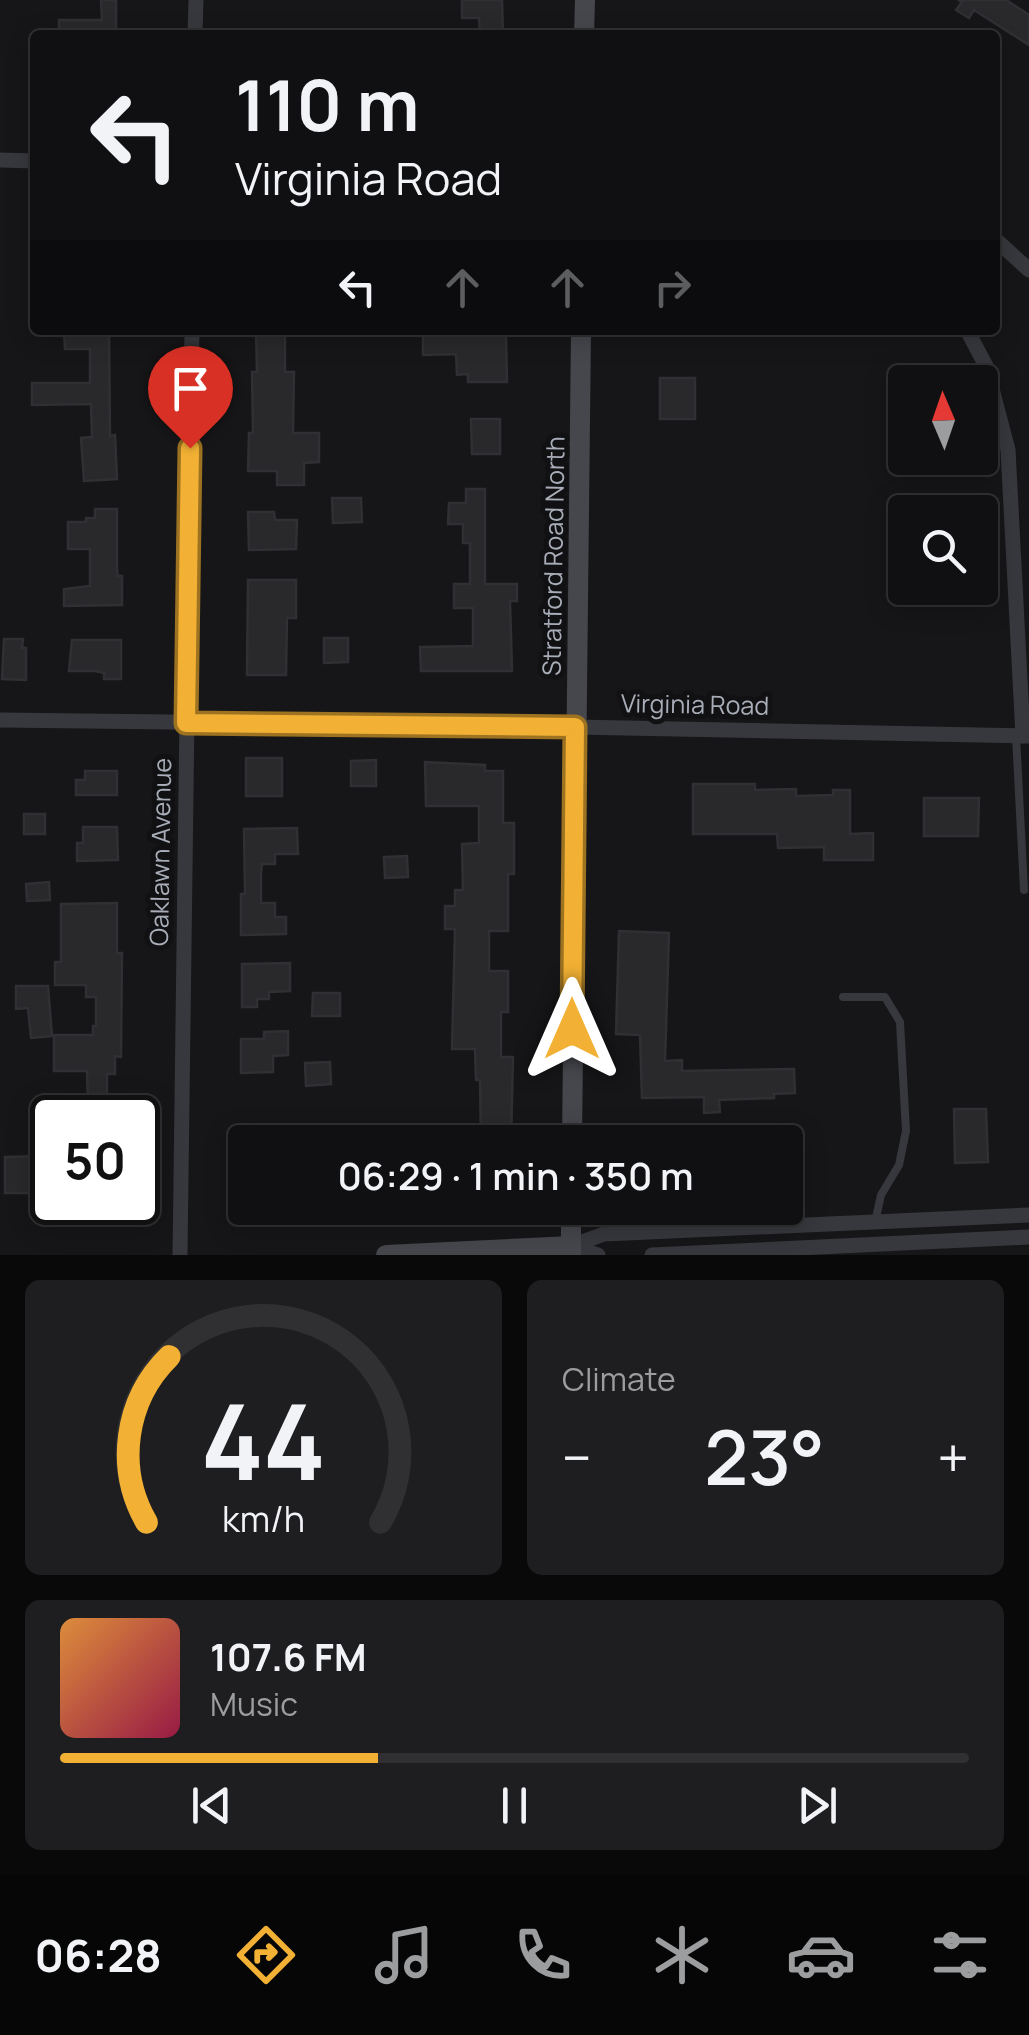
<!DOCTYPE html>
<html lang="en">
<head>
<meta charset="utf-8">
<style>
  :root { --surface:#101012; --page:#1e1e20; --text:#f1f3f6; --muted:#9c9d9f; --line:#303032; --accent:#f2b134 }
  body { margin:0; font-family:Manrope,sans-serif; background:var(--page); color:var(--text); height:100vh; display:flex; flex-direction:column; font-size:38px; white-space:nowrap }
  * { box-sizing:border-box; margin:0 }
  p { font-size:32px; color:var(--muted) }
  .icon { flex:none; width:55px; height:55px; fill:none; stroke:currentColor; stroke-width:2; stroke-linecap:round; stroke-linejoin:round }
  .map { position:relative; height:1255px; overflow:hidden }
  .sheet { display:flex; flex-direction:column; gap:25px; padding:25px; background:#09090a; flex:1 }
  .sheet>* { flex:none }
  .guide { position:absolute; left:30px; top:30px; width:970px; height:305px; border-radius:10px; box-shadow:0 5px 25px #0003,0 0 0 2px var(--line); background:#101012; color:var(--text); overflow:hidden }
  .needle { width:65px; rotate:358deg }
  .controls { position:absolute; left:888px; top:365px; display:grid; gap:20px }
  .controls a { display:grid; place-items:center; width:110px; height:110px; border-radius:10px; background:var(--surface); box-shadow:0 5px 25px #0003,0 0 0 2px var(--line); font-size:50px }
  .speed { position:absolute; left:30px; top:1095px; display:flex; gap:20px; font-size:50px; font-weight:700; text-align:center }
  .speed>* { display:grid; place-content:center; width:130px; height:130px; border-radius:50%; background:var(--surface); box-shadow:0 5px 25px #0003,0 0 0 2px var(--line); line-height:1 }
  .speed .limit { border:5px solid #111; border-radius:15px; background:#fff; color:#111 }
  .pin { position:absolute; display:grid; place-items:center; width:85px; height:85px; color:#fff; margin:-102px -42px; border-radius:50% 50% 50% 0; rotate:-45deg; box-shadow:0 0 10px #0007 }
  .pin .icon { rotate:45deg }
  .me { position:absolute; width:110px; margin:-55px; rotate:0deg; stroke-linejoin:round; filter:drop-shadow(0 0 8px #0008) }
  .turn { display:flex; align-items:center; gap:35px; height:210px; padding:0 40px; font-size:45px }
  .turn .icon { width:130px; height:130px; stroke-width:2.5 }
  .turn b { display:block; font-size:70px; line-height:85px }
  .lanes { display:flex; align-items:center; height:95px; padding:0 40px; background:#0003; justify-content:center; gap:50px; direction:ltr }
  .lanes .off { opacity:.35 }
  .big { font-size:75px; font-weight:600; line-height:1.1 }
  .sheet .card { flex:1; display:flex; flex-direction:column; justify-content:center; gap:15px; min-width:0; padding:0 35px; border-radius:15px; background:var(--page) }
  .sheet .dial { align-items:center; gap:0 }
  .dial svg { height:260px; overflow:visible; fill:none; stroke:var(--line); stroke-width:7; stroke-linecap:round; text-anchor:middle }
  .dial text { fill:var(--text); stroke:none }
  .song { display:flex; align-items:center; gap:30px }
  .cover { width:120px; height:120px; border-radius:15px; background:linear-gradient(135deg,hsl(30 70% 55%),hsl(340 70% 35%)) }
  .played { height:10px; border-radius:5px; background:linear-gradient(90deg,var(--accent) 35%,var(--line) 35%) }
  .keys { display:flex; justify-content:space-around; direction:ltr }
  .heat { display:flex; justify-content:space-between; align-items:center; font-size:55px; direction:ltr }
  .sheet .tiles { flex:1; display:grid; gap:25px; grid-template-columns:1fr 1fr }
  .card:last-child { grid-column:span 2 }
  .trip { position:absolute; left:228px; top:1125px; width:575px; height:100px; border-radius:10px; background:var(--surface); box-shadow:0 5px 25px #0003,0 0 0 2px var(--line); font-weight:600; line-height:100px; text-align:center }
  .tabs { display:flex; height:160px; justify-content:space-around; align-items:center; background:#060607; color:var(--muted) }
  .tabs .icon { width:70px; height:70px }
  .tabs .active { color:var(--accent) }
  .tabs b { font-size:45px; color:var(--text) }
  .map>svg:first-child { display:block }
  .building { fill:#29292c; stroke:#303034; stroke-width:2.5 }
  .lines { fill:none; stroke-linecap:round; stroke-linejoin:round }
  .lane { stroke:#37383d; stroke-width:8 }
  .street { stroke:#37383d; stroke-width:15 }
  .secondary { stroke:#45474d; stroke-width:20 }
  .route-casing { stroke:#9d7322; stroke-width:25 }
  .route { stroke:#f2b134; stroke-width:18 }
  .labels { text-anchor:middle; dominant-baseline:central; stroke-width:10; stroke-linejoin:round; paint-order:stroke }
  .street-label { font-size:25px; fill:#a8adb8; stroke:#111113 }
</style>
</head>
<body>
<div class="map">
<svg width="1029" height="1255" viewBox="0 0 1029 1255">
  <rect width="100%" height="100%" fill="#161618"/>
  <!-- building -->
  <g class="building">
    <polygon points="101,0 116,0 116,35 59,35 59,20 102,20"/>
    <polygon points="462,0 502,0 503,35 480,35 479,18 462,18"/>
    <polygon points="958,0 1006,0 1029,15 1029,45 974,10 969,18 956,10 962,2"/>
    <polygon points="64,330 109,330 110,436 115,435 117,479 84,481 81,438 92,437 91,404 32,405 32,383 90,383 90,349 65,349"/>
    <polygon points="256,330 285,330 285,372 294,372 293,433 319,433 319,462 304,463 304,485 277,485 277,471 248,471 249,433 253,433 252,372 257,372"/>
    <polygon points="506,335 507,382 468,382 468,374 457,375 456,354 423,355 423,336"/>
    <rect x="660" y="378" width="35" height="41"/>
    <polygon points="471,419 500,419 500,454 472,454"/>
    <polygon points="466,489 485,489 485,584 517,584 517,601 510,601 512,671 421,671 420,647 473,646 473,608 454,608 454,584 470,584 470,543 463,543 463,524 448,524 449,503 466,503"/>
    <polygon points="332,498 361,498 362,522 333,523"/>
    <polygon points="95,509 117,509 117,571 118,576 122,576 122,605 64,606 64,589 90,586 90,549 68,549 68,522 86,522 86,518 95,518"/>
    <polygon points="248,512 274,512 275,520 297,520 296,549 249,550"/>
    <polygon points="248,580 296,580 296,618 287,618 286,675 247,675"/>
    <polygon points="324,638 348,638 348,662 324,663"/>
    <polygon points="4,639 23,639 22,648 26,648 26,680 2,679"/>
    <polygon points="72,640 121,640 121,679 104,679 104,673 95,671 69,671"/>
    <rect x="246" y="758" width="36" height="38"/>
    <polygon points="376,760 376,786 351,786 351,761"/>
    <polygon points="425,762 485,765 485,771 503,771 503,823 514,823 514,874 508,874 508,931 489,931 489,971 508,971 508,1012 501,1012 501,1057 513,1057 511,1142 481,1142 480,1080 476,1080 475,1049 452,1049 455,929 445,929 445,906 455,906 455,890 463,890 462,844 479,843 479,806 426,806"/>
    <polygon points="85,771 117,771 117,795 76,795 76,780 85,780"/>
    <polygon points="693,784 755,784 755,790 796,789 796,796 833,795 833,790 850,790 850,834 873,833 873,860 824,860 824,847 778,848 777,834 693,834"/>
    <polygon points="924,798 979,798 978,836 924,836"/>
    <rect x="24" y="814" width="21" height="20"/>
    <polygon points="83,827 117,827 118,860 77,861 77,843 83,843"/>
    <polygon points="297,828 298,854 275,854 275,864 262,864 261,872 261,903 275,903 275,917 286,917 286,934 241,935 241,894 245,894 244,829"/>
    <polygon points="407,856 408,877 385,878 384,857"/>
    <polygon points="49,882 50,900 27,901 26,884"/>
    <polygon points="117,903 117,953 122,953 121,1057 115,1056 115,1074 107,1074 107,1104 88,1104 87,1071 54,1071 54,1035 93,1035 93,1026 96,1026 96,997 86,997 86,985 55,985 55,962 61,962 61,904"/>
    <polygon points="619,931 669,933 665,1061 682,1060 682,1071 794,1069 795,1093 774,1094 774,1098 719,1100 720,1112 704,1113 704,1097 642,1098 640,1035 616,1034"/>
    <polygon points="290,963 290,991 269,992 269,999 257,999 257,1007 242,1007 242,964"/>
    <polygon points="16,986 48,986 52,1036 31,1038 28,1008 16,1009"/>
    <polygon points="313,993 340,993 340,1016 312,1016"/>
    <polygon points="288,1031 288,1055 273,1056 273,1072 241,1073 241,1039 264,1039 264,1032"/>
    <polygon points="330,1062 331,1084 306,1086 305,1063"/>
    <polygon points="954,1109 986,1109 988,1162 955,1163"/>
    <rect x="229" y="1155" width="16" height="28"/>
    <polygon points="40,1156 40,1165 52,1165 51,1183 41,1183 40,1193 5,1193 5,1157"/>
  </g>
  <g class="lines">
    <!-- lane -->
    <g class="lane">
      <polyline points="1016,736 1024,890"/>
      <polyline points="843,997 885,997 900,1022 906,1131 899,1165 881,1195 875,1222"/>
    </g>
    <!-- street -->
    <g class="street">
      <polyline points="195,35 196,0"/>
      <polyline points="0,160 35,161"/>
      <polyline points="995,239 1029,270"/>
      <polyline points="967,330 986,366 1008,450 1023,736"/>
      <polyline points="0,720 575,727 1029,736"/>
      <polyline points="571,1246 604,1234 1029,1215"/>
      <polyline points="571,1246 598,1255"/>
      <polyline points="180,1255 192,330"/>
      <polyline points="652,1255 1029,1237"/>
    </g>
    <!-- secondary -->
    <g class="secondary">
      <polyline points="584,35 585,0"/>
      <polyline points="572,1142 581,330"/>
      <polyline points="386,1255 571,1246"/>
      <polyline points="571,1255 571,1208"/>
    </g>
  </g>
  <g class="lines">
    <defs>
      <polyline id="route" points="190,448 186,723 575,727 572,1029"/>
    </defs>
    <!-- route casing -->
    <use href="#route" class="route-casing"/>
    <!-- route -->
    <use href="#route" class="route"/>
  </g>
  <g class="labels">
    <!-- street labels -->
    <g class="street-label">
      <text transform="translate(553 556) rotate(-89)">Stratford Road North</text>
      <text transform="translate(695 704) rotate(1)">Virginia Road</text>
      <text transform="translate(160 852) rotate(-89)">Oaklawn Avenue</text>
    </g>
  </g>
</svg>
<div class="controls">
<a><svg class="needle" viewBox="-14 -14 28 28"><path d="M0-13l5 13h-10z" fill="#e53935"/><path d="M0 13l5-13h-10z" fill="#9c9d9f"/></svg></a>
<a><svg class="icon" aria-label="search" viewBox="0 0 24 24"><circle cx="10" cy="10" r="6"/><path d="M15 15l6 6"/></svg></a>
</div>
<div class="speed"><div class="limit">50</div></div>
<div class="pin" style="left:190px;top:448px;background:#d93025"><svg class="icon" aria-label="arrive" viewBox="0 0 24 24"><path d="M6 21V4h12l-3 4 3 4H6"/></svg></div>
<svg class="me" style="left:572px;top:1029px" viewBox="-20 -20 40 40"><path d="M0-17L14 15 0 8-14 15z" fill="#f2b134" stroke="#fff" stroke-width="4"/></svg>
<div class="trip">06:29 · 1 min · 350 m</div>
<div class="guide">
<div class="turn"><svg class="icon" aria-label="left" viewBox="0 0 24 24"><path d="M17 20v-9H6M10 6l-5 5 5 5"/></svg><div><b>110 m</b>Virginia Road</div></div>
<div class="lanes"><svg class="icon" aria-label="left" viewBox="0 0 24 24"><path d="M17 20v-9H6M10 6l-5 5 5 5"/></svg><svg class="icon off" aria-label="ahead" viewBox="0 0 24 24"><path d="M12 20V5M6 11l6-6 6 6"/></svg><svg class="icon off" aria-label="ahead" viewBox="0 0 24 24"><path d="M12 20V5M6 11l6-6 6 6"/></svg><svg class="icon off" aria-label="right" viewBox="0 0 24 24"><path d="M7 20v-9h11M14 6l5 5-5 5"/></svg></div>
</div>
</div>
<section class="sheet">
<div class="tiles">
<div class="card dial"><svg viewBox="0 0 100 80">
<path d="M14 69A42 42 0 1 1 86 69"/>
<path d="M14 69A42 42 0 0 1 21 18" stroke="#f2b134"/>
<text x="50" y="56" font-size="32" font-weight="700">44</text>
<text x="50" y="72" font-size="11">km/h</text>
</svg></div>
<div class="card"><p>Climate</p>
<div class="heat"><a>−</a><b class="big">23°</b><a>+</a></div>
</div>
<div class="card">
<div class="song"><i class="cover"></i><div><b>107.6 FM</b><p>Music</p></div></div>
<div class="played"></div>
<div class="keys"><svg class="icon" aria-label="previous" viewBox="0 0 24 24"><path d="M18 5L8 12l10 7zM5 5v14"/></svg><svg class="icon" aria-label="pause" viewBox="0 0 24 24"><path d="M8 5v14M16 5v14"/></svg><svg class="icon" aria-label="next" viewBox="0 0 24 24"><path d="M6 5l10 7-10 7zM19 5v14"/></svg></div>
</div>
</div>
</section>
<nav class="tabs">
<b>06:28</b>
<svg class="icon active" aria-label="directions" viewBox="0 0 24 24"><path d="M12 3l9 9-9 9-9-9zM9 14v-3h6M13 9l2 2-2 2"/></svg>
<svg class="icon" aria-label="music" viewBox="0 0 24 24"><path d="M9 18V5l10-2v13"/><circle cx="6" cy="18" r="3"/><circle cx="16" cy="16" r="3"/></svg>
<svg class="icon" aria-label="phone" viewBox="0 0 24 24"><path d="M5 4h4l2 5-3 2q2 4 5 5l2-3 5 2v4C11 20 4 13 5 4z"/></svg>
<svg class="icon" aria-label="climate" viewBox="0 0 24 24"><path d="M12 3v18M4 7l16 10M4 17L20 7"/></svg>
<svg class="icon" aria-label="car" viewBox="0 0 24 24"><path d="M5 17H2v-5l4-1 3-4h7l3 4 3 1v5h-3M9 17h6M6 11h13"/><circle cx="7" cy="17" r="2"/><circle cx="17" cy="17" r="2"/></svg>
<svg class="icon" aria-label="filters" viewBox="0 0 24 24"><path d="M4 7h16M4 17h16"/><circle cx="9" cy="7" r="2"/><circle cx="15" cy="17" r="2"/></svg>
</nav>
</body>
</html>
